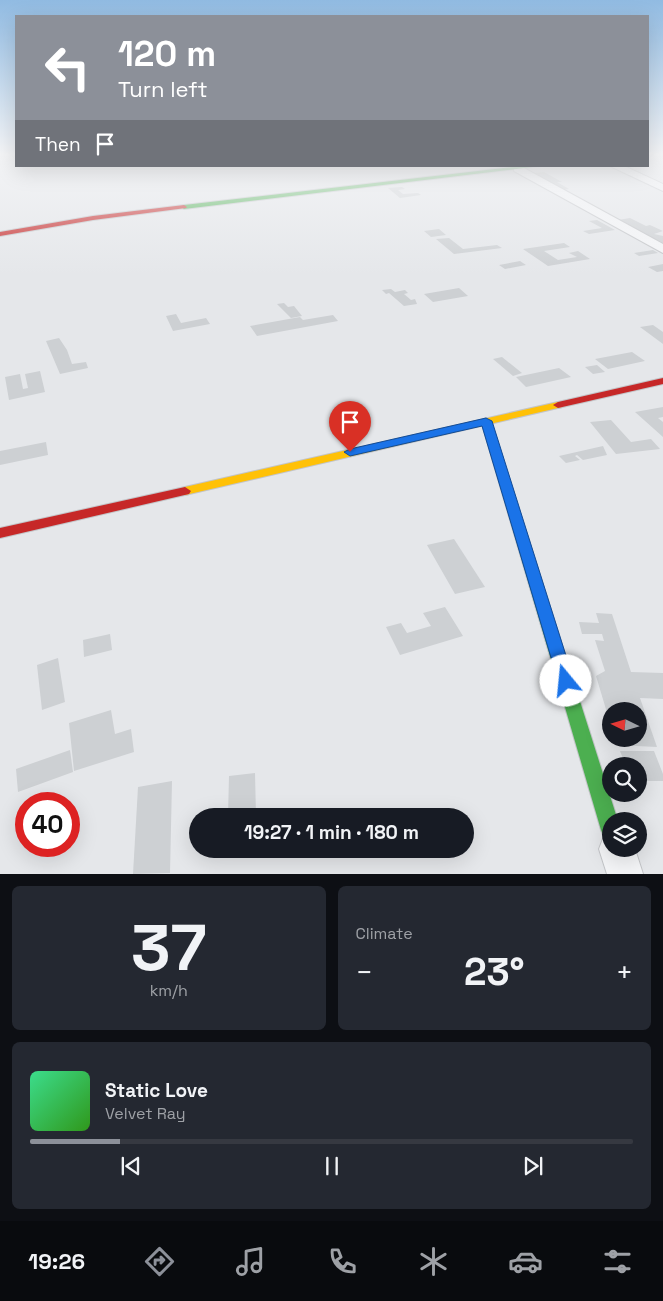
<!DOCTYPE html>
<html lang="en">
<head>
<meta charset="utf-8">
<style>
  :root { --surface:#171b24; --page:#242831; --text:#f1f3f6; --muted:#9ea1a6; --line:#363941; --accent:#8c9099 }
  body { margin:0; font-family:"Space Grotesk",sans-serif; background:var(--page); color:var(--text); height:100vh; display:flex; flex-direction:column; font-size:19px; white-space:nowrap }
  * { box-sizing:border-box; margin:0 }
  p { font-size:16px; color:var(--muted) }
  .icon { flex:none; width:28px; height:28px; fill:none; stroke:currentColor; stroke-width:2; stroke-linecap:round; stroke-linejoin:round }
  .map { position:relative; height:874px; overflow:hidden }
  .drawer { display:flex; flex-direction:column; gap:12px; padding:12px; background:#0d0f14; flex:1 }
  .drawer>* { flex:none }
  .banner { position:absolute; left:15px; top:15px; width:634px; height:152px; border-radius:0px; box-shadow:0 5px 20px #0002; background:#8c9099; color:#fff; overflow:hidden }
  .needle { width:32px; rotate:275deg }
  .fabs { position:absolute; left:602px; top:702px; display:grid; gap:10px }
  .fabs a { display:grid; place-items:center; width:45px; height:45px; border-radius:50%; background:var(--surface); box-shadow:0 5px 20px #0002; font-size:25px }
  .speed { position:absolute; left:15px; top:792px; display:flex; gap:10px; font-size:25px; font-weight:700; text-align:center }
  .speed>* { display:grid; place-content:center; width:65px; height:65px; border-radius:50%; background:var(--surface); box-shadow:0 5px 20px #0002; line-height:1 }
  .speed .limit { border:8px solid #d22; background:#fff; color:#111 }
  .pin { position:absolute; display:grid; place-items:center; width:42px; height:42px; color:#fff; margin:-51px -21px; border-radius:50% 50% 50% 0; rotate:-45deg; box-shadow:0 0 5px #0007 }
  .pin .icon { rotate:45deg }
  .me { position:absolute; width:55px; margin:-28px; rotate:343deg; stroke-linejoin:round; filter:drop-shadow(0 0 4px #0008) }
  .turn { display:flex; align-items:center; gap:18px; height:105px; padding:0 20px; font-size:22px }
  .turn .icon { width:65px; height:65px; stroke-width:2.5 }
  .turn b { display:block; font-size:35px; line-height:42px }
  .then { display:flex; align-items:center; height:48px; padding:0 20px; background:#0003; gap:10px; font-size:19px }
  .big { font-size:38px; font-weight:700; line-height:1.1 }
  .drawer .widget { flex:1; display:flex; flex-direction:column; justify-content:center; gap:8px; min-width:0; padding:0 18px; border-radius:8px; background:var(--page) }
  .drawer .dial { align-items:center; gap:0 }
  .dial b { font-size:65px; line-height:1 }
  .song { display:flex; align-items:center; gap:15px }
  .cover { width:60px; height:60px; border-radius:8px; background:linear-gradient(135deg,hsl(150 70% 55%),hsl(110 70% 35%)) }
  .played { height:5px; border-radius:2px; background:linear-gradient(90deg,var(--accent) 15%,var(--line) 15%) }
  .keys { display:flex; justify-content:space-around; direction:ltr }
  .heat { display:flex; justify-content:space-between; align-items:center; font-size:28px; direction:ltr }
  .drawer .tiles { flex:1; display:grid; gap:12px; grid-template-columns:1fr 1fr }
  .widget:last-child { grid-column:span 2 }
  .trip { position:absolute; left:189px; top:808px; width:285px; height:50px; border-radius:25px; background:var(--surface); box-shadow:0 5px 20px #0002; font-weight:700; line-height:50px; text-align:center }
  .dock { display:flex; height:80px; justify-content:space-around; align-items:center; background:#090b0e; color:var(--muted) }
  .dock .icon { width:35px; height:35px }
  .dock .active { color:var(--accent) }
  .dock b { font-size:22px; color:var(--text) }
  .map>svg:first-child { display:block }
  .building { fill:#cdd0d3 }
  .lines { fill:none; stroke-linecap:round; stroke-linejoin:round }
  .street-casing { stroke:#c3c5c8; stroke-width:2 }
  .fast-casing { stroke:#c3c5c8; stroke-width:2 }
  .slow-casing { stroke:#c3c5c8; stroke-width:2 }
  .jam-casing { stroke:#c3c5c8; stroke-width:2 }
  .street { fill:#f4f5f7; fill-rule:evenodd }
  .fast { fill:#4caf50; fill-rule:evenodd }
  .slow { fill:#ffc107; fill-rule:evenodd }
  .jam { fill:#c62828; fill-rule:evenodd }
  .route { fill:#1a73e8; stroke:#114b97 }
</style>
</head>
<body>
<div class="map">
<svg width="663" height="874" viewBox="0 0 663 874">
  <rect width="100%" height="100%" fill="#e5e7ea"/>
  <!-- building -->
  <g class="building">
    <polygon points="544,172 562,182 557,182 569,189 563,190 533,173"/>
    <polygon points="402,187 405,189 398,190 403,194 418,193 421,195 400,198 388,188"/>
    <polygon points="630,218 646,226 650,225 663,231 654,234 663,236 663,243 618,220"/>
    <polygon points="597,220 615,230 589,234 583,231 602,228 589,221"/>
    <polygon points="439,229 446,235 431,237 424,231"/>
    <polygon points="449,238 463,249 497,245 502,248 454,254 436,239"/>
    <polygon points="564,243 570,247 544,251 558,260 577,257 569,253 578,251 590,259 548,266 523,249"/>
    <polygon points="653,250 658,253 639,256 634,253"/>
    <polygon points="520,261 526,265 505,269 499,265"/>
    <polygon points="663,264 663,271 657,272 648,267"/>
    <polygon points="459,288 468,296 433,302 424,294"/>
    <polygon points="391,289 395,292 405,290 408,293 404,294 411,300 415,299 417,304 404,306 389,293 386,294 382,290"/>
    <polygon points="284,303 288,307 294,306 302,316 291,318 277,304"/>
    <polygon points="176,314 181,323 206,318 210,324 173,331 166,316"/>
    <polygon points="333,315 338,321 257,336 250,326 300,317 303,320"/>
    <polygon points="653,325 663,332 663,344 640,327"/>
    <polygon points="59,338 67,350 72,364 86,362 88,368 60,374 46,341"/>
    <polygon points="632,352 645,361 608,369 595,359"/>
    <polygon points="502,357 522,373 513,376 493,359"/>
    <polygon points="597,365 605,372 593,374 585,367"/>
    <polygon points="559,368 571,377 526,387 516,377"/>
    <polygon points="40,371 45,392 9,400 5,377 20,374 23,389 28,388 25,374"/>
    <polygon points="663,407 663,417 658,418 663,422 663,437 635,412"/>
    <polygon points="611,420 631,442 651,439 660,449 616,454 590,422"/>
    <polygon points="46,442 48,455 0,465 0,451"/>
    <polygon points="603,446 607,455 583,460 577,455 575,456 580,460 566,463 559,456"/>
    <polygon points="454,539 485,587 455,594 427,545"/>
    <polygon points="445,607 463,636 400,655 386,627 401,623 407,633 431,626 423,613"/>
    <polygon points="596,613 612,614 631,672 663,673 663,699 640,698 657,747 616,745 614,739 639,739 639,711 611,711 611,726 596,676 605,671 595,640 604,641 602,634 582,634 579,622 599,623"/>
    <polygon points="110,634 112,650 84,657 83,640"/>
    <polygon points="58,658 65,702 42,710 37,665"/>
    <polygon points="111,710 115,734 131,729 134,752 74,771 69,723"/>
    <polygon points="70,750 73,772 18,792 16,769"/>
    <polygon points="620,751 654,751 663,774 663,781 639,781 639,766 626,766"/>
    <polygon points="255,773 256,816 228,816 229,776"/>
    <polygon points="172,781 170,873 133,874 138,787"/>
  </g>
  <g class="lines">
    <defs>
      <g id="street">
        <polygon points="648,153 654,153 648,156"/>
        <polygon points="610,166 624,166 663,184 663,191"/>
        <polygon points="514,167 522,167 663,244 663,253 514,171"/>
        <polygon points="611,834 611,849 635,849 643,874 607,874 599,849 604,836"/>
      </g>
      <g id="fast">
        <polygon points="521,166 541,166 184,209 181,207 184,205"/>
        <polygon points="486,418 491,421 618,821 611,821 611,840 604,837 601,830 481,421"/>
      </g>
      <polygon id="slow" points="558,402 562,403 563,405 562,407 185,495 179,491 185,487"/>
      <g id="jam">
        <polygon points="184,205 187,207 186,208 93,220 0,236 0,232 93,216"/>
        <polygon points="663,378 663,384 558,408 553,405 558,402"/>
        <polygon points="185,487 191,491 189,494 0,538 0,528"/>
      </g>
    </defs>
    <!-- street casing -->
    <use href="#street" class="street-casing"/>
    <!-- fast casing -->
    <use href="#fast" class="fast-casing"/>
    <!-- slow casing -->
    <use href="#slow" class="slow-casing"/>
    <!-- jam casing -->
    <use href="#jam" class="jam-casing"/>
    <!-- street -->
    <use href="#street" class="street"/>
    <!-- fast -->
    <use href="#fast" class="fast"/>
    <!-- slow -->
    <use href="#slow" class="slow"/>
    <!-- jam -->
    <use href="#jam" class="jam"/>
  </g>
  <!-- sky -->
  <linearGradient id="sky" x2="0" y2="1"><stop stop-color="#91bbe2"/><stop offset="0.56" stop-color="#f3f4f6"/><stop offset="1" stop-color="#f3f4f6" stop-opacity="0"/></linearGradient>
  <rect width="663" height="275" fill="url(#sky)"/>
  <!-- route -->
  <polygon class="route" points="486,418 492,421 574,681 572,686 566,688 560,686 558,681 482,426 350,456 344,452 350,449"/>
</svg>
<div class="fabs">
<a><svg class="needle" viewBox="-14 -14 28 28"><path d="M0-13l5 13h-10z" fill="#e53935"/><path d="M0 13l5-13h-10z" fill="#9ea1a6"/></svg></a>
<a><svg class="icon" aria-label="search" viewBox="0 0 24 24"><circle cx="10" cy="10" r="6"/><path d="M15 15l6 6"/></svg></a>
<a><svg class="icon" aria-label="layers" viewBox="0 0 24 24"><path d="M12 4l9 5-9 5-9-5zM3 14l9 5 9-5"/></svg></a>
</div>
<div class="speed"><div class="limit">40</div></div>
<div class="pin" style="left:350px;top:452px;background:#d93025"><svg class="icon" aria-label="arrive" viewBox="0 0 24 24"><path d="M6 21V4h12l-3 4 3 4H6"/></svg></div>
<svg class="me" style="left:566px;top:681px" viewBox="-20 -20 40 40"><circle r="19" fill="#fff"/><path d="M0-13L10 11 0 6-10 11z" fill="#1a73e8"/></svg>
<div class="trip">19:27 · 1 min · 180 m</div>
<div class="banner">
<div class="turn"><svg class="icon" aria-label="left" viewBox="0 0 24 24"><path d="M17 20v-9H6M10 6l-5 5 5 5"/></svg><div><b>120 m</b>Turn left</div></div>
<div class="then">Then<svg class="icon" aria-label="arrive" viewBox="0 0 24 24"><path d="M6 21V4h12l-3 4 3 4H6"/></svg></div>
</div>
</div>
<section class="drawer">
<div class="tiles">
<div class="widget dial"><b>37</b><p>km/h</p></div>
<div class="widget"><p>Climate</p>
<div class="heat"><a>−</a><b class="big">23°</b><a>+</a></div>
</div>
<div class="widget">
<div class="song"><i class="cover"></i><div><b>Static Love</b><p>Velvet Ray</p></div></div>
<div class="played"></div>
<div class="keys"><svg class="icon" aria-label="previous" viewBox="0 0 24 24"><path d="M18 5L8 12l10 7zM5 5v14"/></svg><svg class="icon" aria-label="pause" viewBox="0 0 24 24"><path d="M8 5v14M16 5v14"/></svg><svg class="icon" aria-label="next" viewBox="0 0 24 24"><path d="M6 5l10 7-10 7zM19 5v14"/></svg></div>
</div>
</div>
</section>
<nav class="dock">
<b>19:26</b>
<svg class="icon active" aria-label="directions" viewBox="0 0 24 24"><path d="M12 3l9 9-9 9-9-9zM9 14v-3h6M13 9l2 2-2 2"/></svg>
<svg class="icon" aria-label="music" viewBox="0 0 24 24"><path d="M9 18V5l10-2v13"/><circle cx="6" cy="18" r="3"/><circle cx="16" cy="16" r="3"/></svg>
<svg class="icon" aria-label="phone" viewBox="0 0 24 24"><path d="M5 4h4l2 5-3 2q2 4 5 5l2-3 5 2v4C11 20 4 13 5 4z"/></svg>
<svg class="icon" aria-label="climate" viewBox="0 0 24 24"><path d="M12 3v18M4 7l16 10M4 17L20 7"/></svg>
<svg class="icon" aria-label="car" viewBox="0 0 24 24"><path d="M5 17H2v-5l4-1 3-4h7l3 4 3 1v5h-3M9 17h6M6 11h13"/><circle cx="7" cy="17" r="2"/><circle cx="17" cy="17" r="2"/></svg>
<svg class="icon" aria-label="filters" viewBox="0 0 24 24"><path d="M4 7h16M4 17h16"/><circle cx="9" cy="7" r="2"/><circle cx="15" cy="17" r="2"/></svg>
</nav>
</body>
</html>
